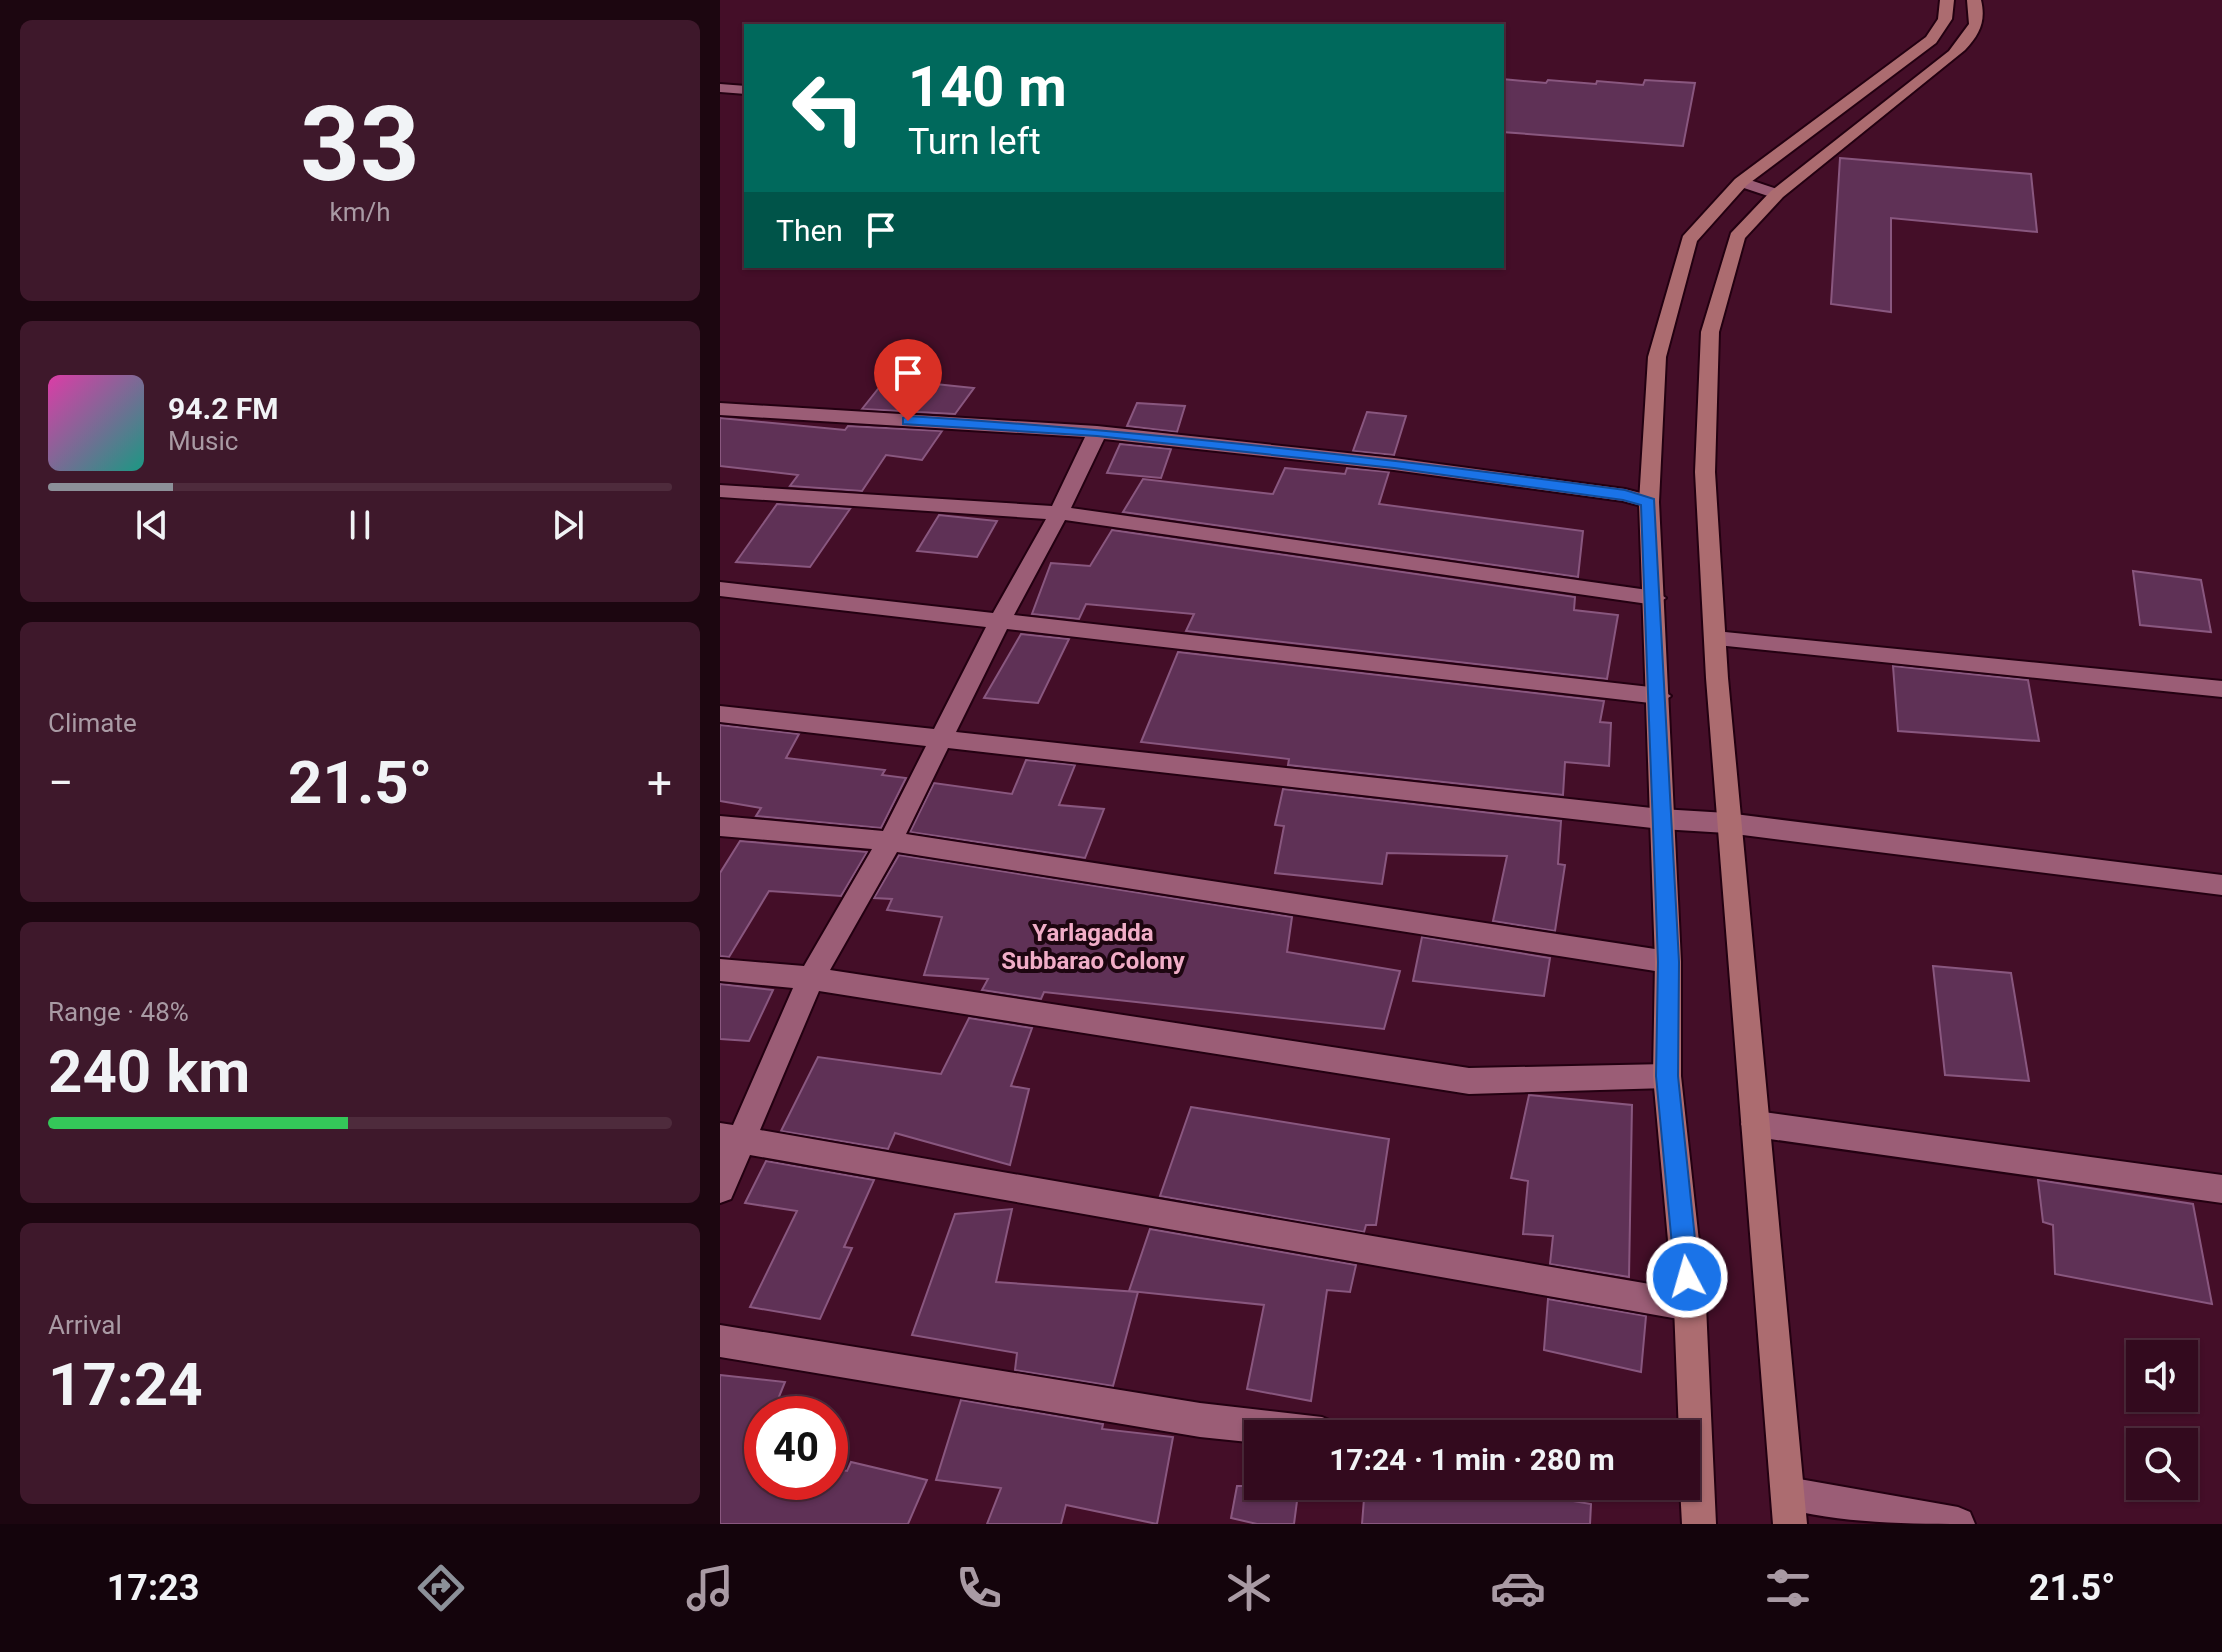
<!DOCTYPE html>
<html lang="en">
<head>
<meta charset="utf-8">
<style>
  :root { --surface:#330a1e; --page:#3e182b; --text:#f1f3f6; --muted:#a99aa4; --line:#4e2b3c; --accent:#8c9099 }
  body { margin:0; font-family:Roboto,sans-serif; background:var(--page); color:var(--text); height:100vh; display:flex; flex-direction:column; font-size:30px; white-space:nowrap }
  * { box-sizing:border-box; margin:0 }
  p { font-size:26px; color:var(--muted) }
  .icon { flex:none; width:44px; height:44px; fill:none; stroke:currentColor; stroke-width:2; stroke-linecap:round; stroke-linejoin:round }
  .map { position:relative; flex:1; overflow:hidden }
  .sheet { display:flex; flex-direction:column; gap:20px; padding:20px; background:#1c0610; width:720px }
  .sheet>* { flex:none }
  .banner { position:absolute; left:24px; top:24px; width:760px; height:244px; border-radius:0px; box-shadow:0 2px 6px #0004,0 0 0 2px var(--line); background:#00695c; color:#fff; overflow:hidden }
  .fabs { position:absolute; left:1406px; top:1340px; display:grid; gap:16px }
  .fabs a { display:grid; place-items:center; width:72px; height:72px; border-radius:0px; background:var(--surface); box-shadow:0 2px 6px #0004,0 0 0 2px var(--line); font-size:40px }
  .speed { position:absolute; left:24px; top:1396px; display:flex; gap:16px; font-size:40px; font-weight:700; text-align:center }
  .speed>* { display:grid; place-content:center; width:104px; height:104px; border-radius:50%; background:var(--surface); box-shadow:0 2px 6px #0004,0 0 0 2px var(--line); line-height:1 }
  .speed .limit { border:12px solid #d22; background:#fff; color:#111 }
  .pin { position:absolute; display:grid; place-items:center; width:68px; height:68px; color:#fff; margin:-82px -34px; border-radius:50% 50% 50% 0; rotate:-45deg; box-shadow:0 0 8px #0007 }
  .pin .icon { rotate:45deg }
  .me { position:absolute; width:88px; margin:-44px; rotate:354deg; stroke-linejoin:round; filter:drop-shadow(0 0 6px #0008) }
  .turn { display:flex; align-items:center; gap:28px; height:168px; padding:0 32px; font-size:36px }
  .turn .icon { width:104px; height:104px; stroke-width:2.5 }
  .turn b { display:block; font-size:56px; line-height:68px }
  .then { display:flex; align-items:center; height:76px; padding:0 32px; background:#0003; gap:16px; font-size:30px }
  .big { font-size:60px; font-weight:700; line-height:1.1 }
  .sheet .tile { flex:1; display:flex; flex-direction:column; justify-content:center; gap:12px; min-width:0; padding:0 28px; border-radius:12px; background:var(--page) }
  .sheet .dial { align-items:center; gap:0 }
  .dial b { font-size:104px; line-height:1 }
  .song { display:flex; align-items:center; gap:24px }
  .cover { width:96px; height:96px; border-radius:12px; background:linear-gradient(135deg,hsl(320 70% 55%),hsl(170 70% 35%)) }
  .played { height:8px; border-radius:4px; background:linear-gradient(90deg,var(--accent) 20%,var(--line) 20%) }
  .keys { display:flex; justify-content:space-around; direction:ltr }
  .heat { display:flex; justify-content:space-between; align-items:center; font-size:44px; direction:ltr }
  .charge { height:12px; border-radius:6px; background:linear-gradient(90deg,#34c759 48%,var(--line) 0) }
  .trip { position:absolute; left:524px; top:1420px; width:456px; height:80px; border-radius:0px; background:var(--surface); box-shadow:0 2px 6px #0004,0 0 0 2px var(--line); font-weight:700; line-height:80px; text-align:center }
  .tabs { display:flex; height:128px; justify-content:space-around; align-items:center; background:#14040c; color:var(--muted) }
  .tabs .icon { width:56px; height:56px }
  .tabs .current { color:var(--accent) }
  .tabs b { font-size:36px; color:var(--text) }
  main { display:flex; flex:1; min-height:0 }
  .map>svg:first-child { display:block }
  .building { fill:#5f3156; stroke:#89577f; stroke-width:2 }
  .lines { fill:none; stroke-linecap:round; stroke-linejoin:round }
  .lane-casing { stroke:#230011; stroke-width:4 }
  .street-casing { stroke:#230011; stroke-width:4 }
  .secondary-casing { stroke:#230011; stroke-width:4 }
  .lane { fill:#9b5d76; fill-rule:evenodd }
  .street { fill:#9b5d76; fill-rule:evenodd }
  .secondary { fill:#ac6c70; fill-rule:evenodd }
  .route { fill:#1a73e8; stroke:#114b97; stroke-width:2 }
  .labels { text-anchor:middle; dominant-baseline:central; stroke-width:8; stroke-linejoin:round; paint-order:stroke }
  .neighbourhood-label { font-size:24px; font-weight:bold; fill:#f1adc7; stroke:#1d0610 }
</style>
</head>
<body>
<main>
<section class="sheet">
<div class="tile dial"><b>33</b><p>km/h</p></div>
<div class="tile">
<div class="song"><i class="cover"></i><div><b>94.2 FM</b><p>Music</p></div></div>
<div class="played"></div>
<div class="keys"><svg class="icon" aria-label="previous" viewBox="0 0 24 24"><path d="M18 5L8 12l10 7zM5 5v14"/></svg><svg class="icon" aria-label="pause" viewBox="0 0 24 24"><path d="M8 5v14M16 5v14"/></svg><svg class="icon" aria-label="next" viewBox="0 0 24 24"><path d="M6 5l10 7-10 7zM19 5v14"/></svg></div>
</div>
<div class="tile"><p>Climate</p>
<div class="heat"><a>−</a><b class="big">21.5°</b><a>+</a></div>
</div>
<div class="tile"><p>Range · 48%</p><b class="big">240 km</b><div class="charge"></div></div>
<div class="tile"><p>Arrival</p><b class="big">17:24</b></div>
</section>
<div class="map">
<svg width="1502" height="1524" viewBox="0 0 1502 1524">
  <rect width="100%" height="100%" fill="#440e28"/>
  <!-- building -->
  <g class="building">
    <polygon points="782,79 826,83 828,80 876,84 877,81 923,85 925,80 975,83 963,146 782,132"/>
    <polygon points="1120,158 1311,174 1317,232 1171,218 1171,312 1111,304"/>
    <polygon points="166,379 215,384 254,388 235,414 142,409"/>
    <polygon points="417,403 465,406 457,432 407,426"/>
    <polygon points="647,412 686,416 674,455 633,451"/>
    <polygon points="0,418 125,430 128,426 222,431 202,460 166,455 142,491 70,486 78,475 0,466"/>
    <polygon points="400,444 451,449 441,478 387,473"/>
    <polygon points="565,468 625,474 627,468 669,472 659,504 863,531 858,577 403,512 423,479 553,494"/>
    <polygon points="57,504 130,509 90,567 16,562"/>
    <polygon points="219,515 277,521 257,557 197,551"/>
    <polygon points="392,530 855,597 854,610 898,615 887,679 466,631 474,614 366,604 359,619 312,614 331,563 370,566"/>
    <polygon points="1413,571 1481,580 1491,632 1420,625"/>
    <polygon points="301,634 349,639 318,703 264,698"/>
    <polygon points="458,652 884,701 880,722 891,723 889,766 845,762 843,795 568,765 569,759 421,742"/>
    <polygon points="1173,666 1308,680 1319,741 1178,731"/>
    <polygon points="0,725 79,734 66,758 165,770 162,775 186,778 161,828 36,816 41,808 0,801"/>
    <polygon points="306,760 355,765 339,805 384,809 365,858 190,832 214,783 292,794"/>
    <polygon points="563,789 841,821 838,864 845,865 835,931 773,921 787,856 667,853 662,884 555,873 564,826 555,825"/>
    <polygon points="20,841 147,852 121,896 49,891 9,957 0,956 0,873"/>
    <polygon points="179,855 572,917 567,952 680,971 664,1029 324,992 321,999 262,990 268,979 204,975 222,917 167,910 172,899 154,898"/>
    <polygon points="702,937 830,958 824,996 693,981"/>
    <polygon points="1213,966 1291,973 1309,1081 1225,1075"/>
    <polygon points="0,984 53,990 29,1041 0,1039"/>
    <polygon points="249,1018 312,1028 291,1086 309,1089 290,1165 175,1133 168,1149 61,1131 98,1057 221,1074"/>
    <polygon points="809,1095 912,1105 909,1277 830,1264 833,1236 803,1234 808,1181 791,1178"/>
    <polygon points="471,1107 669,1139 656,1225 646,1225 644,1232 440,1196"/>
    <polygon points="46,1161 154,1180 124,1247 132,1248 100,1319 30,1307 77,1211 25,1203"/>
    <polygon points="1318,1180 1473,1204 1492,1304 1335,1274 1333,1225 1323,1222"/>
    <polygon points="292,1209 276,1282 418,1292 393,1386 295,1370 297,1353 192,1335 235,1214"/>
    <polygon points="430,1229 636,1265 630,1292 607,1290 591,1401 527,1389 544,1305 409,1291"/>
    <polygon points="828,1299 926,1316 921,1372 824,1350"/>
    <polygon points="0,1375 65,1382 52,1414 42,1414 42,1439 35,1457 42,1458 42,1482 110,1482 110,1468 127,1471 131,1462 207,1480 188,1524 0,1524"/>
    <polygon points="241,1400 383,1424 382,1429 453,1437 437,1524 346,1505 341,1524 267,1524 281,1488 216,1480"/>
    <polygon points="517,1486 579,1486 574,1524 537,1524 511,1518"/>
    <polygon points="645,1486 764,1486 871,1504 870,1524 642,1524"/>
  </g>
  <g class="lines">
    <defs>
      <g id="lane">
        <polygon points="0,84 26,86 26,94 0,92"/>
        <polygon points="1036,1111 1502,1175 1502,1203 1036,1137 1026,1133 1021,1124 1026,1115"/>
      </g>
      <g id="street">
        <polygon points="1021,177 1063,191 1065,194 1057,199 1015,185 1013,182"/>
        <polygon points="0,403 377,426 674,458 905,489 936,497 939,502 929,508 903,501 674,470 384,439 351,508 935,591 946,598 935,605 345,520 294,615 939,688 951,696 939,704 287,629 236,732 941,809 1007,813 1502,875 1502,895 1007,833 941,829 228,748 186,834 948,951 957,954 961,962 957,970 948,973 177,852 110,970 749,1068 947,1064 957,1067 961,1076 957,1085 947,1088 749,1094 99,991 40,1130 970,1291 981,1295 986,1306 981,1317 970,1321 30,1155 11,1199 0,1203 0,1123 13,1125 73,988 0,981 0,959 84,966 152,849 0,836 0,816 163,831 206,746 0,722 0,706 214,729 266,627 0,596 0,582 273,613 326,519 0,497 0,485 332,506 365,437 0,415"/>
        <polygon points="995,631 1502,681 1502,697 987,644 984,639 987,634"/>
        <polygon points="0,1325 480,1403 602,1417 614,1422 619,1434 538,1434 538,1443 480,1437 0,1357"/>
        <path d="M1068,1477L1238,1507L1250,1512L1255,1524C1191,1524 1117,1524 1056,1506L1051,1494L1056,1482Z"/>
      </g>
      <g id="secondary">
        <polygon points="1220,0 1234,0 1232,19 1216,43 1027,185 977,241 946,357 939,502 961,962 961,1076 986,1306 996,1524 962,1524 960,1486 966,1486 966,1434 959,1434 954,1306 933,1076 935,962 919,502 928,357 963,236 1015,179 1206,37 1218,19"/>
        <path d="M1247,0H1261C1266,21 1260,34 1245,50L1063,197L1025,238L999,332L995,472L1008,678L1087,1524H1053L986,678L975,472L981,332L1011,233L1051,191L1229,51L1249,24Z"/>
      </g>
    </defs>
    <!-- lane casing -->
    <use href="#lane" class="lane-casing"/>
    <!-- street casing -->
    <use href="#street" class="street-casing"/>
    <!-- secondary casing -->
    <use href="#secondary" class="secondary-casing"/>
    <!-- lane -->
    <use href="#lane" class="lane"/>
    <!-- street -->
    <use href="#street" class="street"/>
    <!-- secondary -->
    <use href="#secondary" class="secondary"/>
  </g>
  <!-- route -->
  <path class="route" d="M188,416C429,431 667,458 905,490L934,499L959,962L958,1076L979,1277L976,1285L967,1289L959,1285L955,1277L936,1076L938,962L921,505L903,500L674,468L377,436L183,424V418Z"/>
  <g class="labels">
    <!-- neighbourhood labels -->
    <g class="neighbourhood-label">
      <text x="373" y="933">Yarlagadda<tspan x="373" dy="28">Subbarao Colony</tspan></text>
    </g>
  </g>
</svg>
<div class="fabs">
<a><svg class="icon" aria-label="sound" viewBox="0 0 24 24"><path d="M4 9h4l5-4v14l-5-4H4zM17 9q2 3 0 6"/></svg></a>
<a><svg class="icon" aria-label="search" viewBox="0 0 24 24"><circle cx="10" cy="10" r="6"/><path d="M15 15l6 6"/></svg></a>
</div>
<div class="speed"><div class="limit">40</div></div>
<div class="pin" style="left:188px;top:421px;background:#d93025"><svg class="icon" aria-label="arrive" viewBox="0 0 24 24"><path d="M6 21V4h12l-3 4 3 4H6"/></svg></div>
<svg class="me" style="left:967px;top:1277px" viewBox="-20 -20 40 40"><circle r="17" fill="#1a73e8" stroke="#fff" stroke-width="3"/><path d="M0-11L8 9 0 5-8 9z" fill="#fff"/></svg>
<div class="trip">17:24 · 1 min · 280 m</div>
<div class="banner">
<div class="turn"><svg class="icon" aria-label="left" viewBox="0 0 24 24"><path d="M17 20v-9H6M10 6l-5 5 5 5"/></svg><div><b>140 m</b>Turn left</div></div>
<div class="then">Then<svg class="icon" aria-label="arrive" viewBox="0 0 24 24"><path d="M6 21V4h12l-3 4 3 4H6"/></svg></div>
</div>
</div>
</main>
<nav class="tabs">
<b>17:23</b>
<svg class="icon current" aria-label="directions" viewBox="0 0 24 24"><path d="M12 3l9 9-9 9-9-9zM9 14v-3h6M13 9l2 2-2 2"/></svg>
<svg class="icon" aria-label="music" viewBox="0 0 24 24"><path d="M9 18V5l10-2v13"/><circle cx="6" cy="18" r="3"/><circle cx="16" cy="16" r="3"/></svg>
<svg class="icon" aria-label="phone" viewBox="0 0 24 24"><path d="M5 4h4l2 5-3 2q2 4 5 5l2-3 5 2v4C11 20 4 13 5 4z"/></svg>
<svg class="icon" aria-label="climate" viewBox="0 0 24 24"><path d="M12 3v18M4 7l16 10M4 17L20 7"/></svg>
<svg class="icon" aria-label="car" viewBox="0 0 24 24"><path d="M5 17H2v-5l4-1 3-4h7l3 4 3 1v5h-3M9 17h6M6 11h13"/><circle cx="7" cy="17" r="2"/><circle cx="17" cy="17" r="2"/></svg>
<svg class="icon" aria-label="filters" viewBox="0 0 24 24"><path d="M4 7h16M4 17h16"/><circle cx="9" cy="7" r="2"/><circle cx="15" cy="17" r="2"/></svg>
<b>21.5°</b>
</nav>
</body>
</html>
